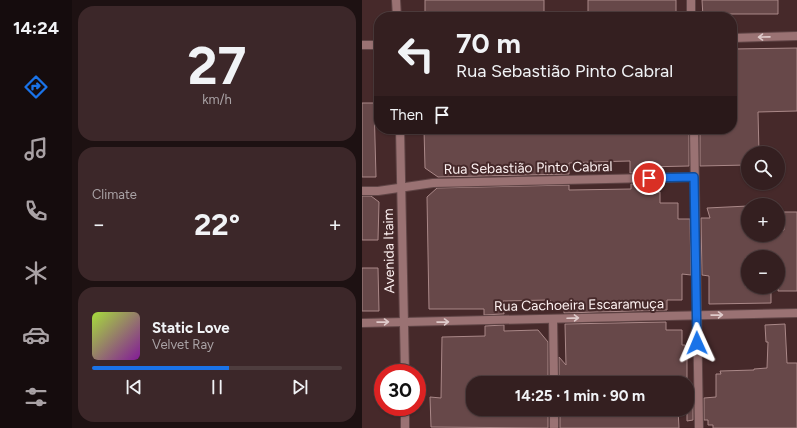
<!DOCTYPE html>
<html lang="en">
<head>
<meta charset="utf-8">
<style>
  :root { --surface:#341f20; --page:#3c2729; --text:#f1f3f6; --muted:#a9a2a5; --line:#4e3d3e; --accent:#1a73e8 }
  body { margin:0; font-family:Figtree,sans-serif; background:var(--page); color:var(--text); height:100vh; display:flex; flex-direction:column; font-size:15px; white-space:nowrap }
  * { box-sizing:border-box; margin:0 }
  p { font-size:13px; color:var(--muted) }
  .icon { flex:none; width:22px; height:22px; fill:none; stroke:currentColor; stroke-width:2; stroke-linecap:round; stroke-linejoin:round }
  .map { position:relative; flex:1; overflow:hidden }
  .panel { display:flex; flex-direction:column; gap:6px; padding:6px; background:#1d1112; width:290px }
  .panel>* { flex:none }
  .top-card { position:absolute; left:12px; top:12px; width:363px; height:122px; border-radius:16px; box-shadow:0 1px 3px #0004,0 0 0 1px var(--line); background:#341f20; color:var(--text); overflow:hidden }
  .buttons { position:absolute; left:379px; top:146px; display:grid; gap:8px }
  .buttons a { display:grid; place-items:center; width:44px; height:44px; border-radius:50%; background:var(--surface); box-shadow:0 1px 3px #0004,0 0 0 1px var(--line); font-size:20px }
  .speed { position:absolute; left:12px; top:364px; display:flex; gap:8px; font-size:20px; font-weight:700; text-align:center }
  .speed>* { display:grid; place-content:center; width:52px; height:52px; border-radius:50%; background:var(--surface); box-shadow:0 1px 3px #0004,0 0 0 1px var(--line); line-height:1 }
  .speed .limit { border:6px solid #d22; background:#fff; color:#111 }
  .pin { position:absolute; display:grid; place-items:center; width:34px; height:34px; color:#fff; margin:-17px; border:2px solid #fff; border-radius:50%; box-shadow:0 1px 4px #0007 }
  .me { position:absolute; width:44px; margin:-22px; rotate:359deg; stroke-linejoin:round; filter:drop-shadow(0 0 3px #0008) }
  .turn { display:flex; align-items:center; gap:14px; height:84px; padding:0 16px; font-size:18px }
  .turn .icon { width:52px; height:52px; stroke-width:2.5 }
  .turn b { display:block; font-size:28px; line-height:34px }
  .then { display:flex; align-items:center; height:38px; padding:0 16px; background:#0003; gap:8px; font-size:15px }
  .big { font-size:30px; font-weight:700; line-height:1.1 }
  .panel .widget { flex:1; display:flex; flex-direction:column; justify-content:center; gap:6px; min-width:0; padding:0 14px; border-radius:16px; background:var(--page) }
  .panel .dial { align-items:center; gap:0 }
  .dial b { font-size:52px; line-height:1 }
  .song { display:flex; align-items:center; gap:12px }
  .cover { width:48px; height:48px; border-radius:6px; background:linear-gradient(135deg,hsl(80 70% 55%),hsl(290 70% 35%)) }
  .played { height:4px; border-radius:2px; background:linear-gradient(90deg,var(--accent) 55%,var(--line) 55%) }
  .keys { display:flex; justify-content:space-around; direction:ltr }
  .heat { display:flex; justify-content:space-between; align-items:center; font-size:22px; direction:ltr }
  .trip { position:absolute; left:104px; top:376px; width:228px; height:40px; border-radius:16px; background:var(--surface); box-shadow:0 1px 3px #0004,0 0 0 1px var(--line); font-weight:700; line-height:40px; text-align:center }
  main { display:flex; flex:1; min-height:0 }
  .dock { display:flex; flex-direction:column; width:72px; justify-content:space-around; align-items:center; background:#150c0d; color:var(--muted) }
  .dock .icon { width:28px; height:28px }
  .dock .selected { color:var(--accent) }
  .dock b { font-size:18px; color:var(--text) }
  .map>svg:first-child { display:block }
  .building { fill:#674849; stroke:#a88 }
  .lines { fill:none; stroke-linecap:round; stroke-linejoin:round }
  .minor-casing { stroke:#604546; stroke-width:10 }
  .tertiary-casing { stroke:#604546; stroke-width:10 }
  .minor { stroke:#9a7273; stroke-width:8 }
  .tertiary { stroke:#9a7273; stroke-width:8 }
  .oneway { stroke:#dfcbcb }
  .route-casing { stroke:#114b97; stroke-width:10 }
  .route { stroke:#1a73e8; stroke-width:7 }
  .labels { text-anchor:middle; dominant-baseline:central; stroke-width:4; stroke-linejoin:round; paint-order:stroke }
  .street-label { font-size:14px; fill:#fdf1f1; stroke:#46292a }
</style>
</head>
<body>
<main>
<nav class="dock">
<b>14:24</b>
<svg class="icon selected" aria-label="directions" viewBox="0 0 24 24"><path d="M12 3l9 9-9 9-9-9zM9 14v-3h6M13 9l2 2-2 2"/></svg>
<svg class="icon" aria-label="music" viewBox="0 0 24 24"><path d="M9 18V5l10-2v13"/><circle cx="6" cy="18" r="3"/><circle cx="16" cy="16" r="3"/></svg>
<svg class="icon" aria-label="phone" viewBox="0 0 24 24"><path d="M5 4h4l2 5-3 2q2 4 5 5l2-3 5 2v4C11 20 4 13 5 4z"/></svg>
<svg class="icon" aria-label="climate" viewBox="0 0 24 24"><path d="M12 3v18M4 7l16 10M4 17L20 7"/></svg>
<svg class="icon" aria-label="car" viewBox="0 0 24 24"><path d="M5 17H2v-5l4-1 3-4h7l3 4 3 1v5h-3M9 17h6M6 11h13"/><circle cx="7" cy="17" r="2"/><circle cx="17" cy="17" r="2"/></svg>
<svg class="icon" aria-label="filters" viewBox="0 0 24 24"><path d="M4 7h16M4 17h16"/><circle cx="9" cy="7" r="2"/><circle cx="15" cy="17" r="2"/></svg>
</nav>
<section class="panel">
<div class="widget dial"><b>27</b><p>km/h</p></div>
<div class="widget"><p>Climate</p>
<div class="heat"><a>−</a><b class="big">22°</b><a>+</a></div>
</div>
<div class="widget">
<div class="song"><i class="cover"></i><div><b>Static Love</b><p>Velvet Ray</p></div></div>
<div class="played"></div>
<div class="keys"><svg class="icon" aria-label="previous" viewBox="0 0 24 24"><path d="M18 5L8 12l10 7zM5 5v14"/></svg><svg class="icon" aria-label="pause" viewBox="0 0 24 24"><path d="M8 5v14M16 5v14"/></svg><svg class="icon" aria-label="next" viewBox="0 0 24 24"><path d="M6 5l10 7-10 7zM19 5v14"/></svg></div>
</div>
</section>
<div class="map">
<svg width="435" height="428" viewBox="0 0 435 428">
  <rect width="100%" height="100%" fill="#46292a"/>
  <!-- building -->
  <g class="building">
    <rect x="63" y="0" width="119" height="17"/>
    <rect x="226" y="0" width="88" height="17"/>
    <polygon points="340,0 416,0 416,14 363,14 363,17 341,17"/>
    <polygon points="435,48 435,111 396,112 397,153 386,153 386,165 338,166 338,129 370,129 370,49"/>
    <polygon points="0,103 12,103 14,177 0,177"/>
    <polygon points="62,129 327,129 327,166 283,167 284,173 268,173 268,161 230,162 207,163 207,174 76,177 63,168"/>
    <polygon points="269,184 284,184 285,193 298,192 298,203 316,203 316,219 328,219 329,275 320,274 320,300 305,300 305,310 202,313 202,307 189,307 189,301 187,300 141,301 142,314 122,315 122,309 67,309 65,197 75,188 207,185 207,190 269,189"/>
    <polygon points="0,196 9,196 17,202 16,240 0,240"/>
    <polygon points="386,206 386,235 416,235 416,231 422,230 422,212 435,212 435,291 416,291 416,257 384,257 384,287 409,287 409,303 347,304 347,276 340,275 339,218 348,218 345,208"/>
    <polygon points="0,268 16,268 17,311 0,311"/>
    <polygon points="304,322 304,330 320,330 320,345 323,345 325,357 325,383 197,383 197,357 204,365 203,324"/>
    <polygon points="423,324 425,363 435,363 435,428 351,428 351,425 346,425 346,420 342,420 342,398 354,397 354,374 359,374 358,371 392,370 392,369 405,368 406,342 404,342 403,325"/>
    <polygon points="142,325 142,331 176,330 186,342 186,383 111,383 111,409 186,409 186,428 69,427 68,397 79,398 80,337 123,336 123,326"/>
    <polygon points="325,398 331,398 331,420 325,421"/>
    <polygon points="198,409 316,409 317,428 198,428"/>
  </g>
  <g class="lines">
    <defs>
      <g id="minor">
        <polyline points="329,0 329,17"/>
        <polyline points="370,38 435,36"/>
        <polyline points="0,45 17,45"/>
        <polyline points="332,129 337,428"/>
        <polyline points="0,191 16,191 71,183 332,177"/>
        <polyline points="191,319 192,383"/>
        <polyline points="0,323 435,313"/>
        <polyline points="192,409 192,428"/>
      </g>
      <g id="tertiary">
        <polyline points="34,0 35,17"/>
        <polyline points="38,129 43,373"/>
        <polyline points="43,407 43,428"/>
      </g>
    </defs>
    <!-- minor casing -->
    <use href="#minor" class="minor-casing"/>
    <!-- tertiary casing -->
    <use href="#tertiary" class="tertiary-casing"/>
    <!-- minor -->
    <use href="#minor" class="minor"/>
    <!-- tertiary -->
    <use href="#tertiary" class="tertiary"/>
  </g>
  <!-- one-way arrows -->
  <defs><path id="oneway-shaft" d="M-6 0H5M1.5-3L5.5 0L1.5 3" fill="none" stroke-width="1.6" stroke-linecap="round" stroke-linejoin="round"/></defs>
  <g class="oneway">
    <use href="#oneway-shaft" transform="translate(402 37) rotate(179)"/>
    <use href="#oneway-shaft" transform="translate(355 315) rotate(-1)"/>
    <use href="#oneway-shaft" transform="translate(211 318) rotate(-2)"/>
    <use href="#oneway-shaft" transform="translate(21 322) rotate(-1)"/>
    <use href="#oneway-shaft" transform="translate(81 322) rotate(-1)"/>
  </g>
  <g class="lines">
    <defs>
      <polyline id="route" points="287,178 332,177 335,343"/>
    </defs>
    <!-- route casing -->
    <use href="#route" class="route-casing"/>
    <!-- route -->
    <use href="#route" class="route"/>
  </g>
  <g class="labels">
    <!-- street labels -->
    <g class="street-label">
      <text transform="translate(166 168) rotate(-1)">Rua Sebastião Pinto Cabral</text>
      <text transform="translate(27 251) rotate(-91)">Avenida Itaim</text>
      <text transform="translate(217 305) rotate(-1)">Rua Cachoeira Escaramuça</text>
    </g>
  </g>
</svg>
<div class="buttons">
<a><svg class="icon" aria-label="search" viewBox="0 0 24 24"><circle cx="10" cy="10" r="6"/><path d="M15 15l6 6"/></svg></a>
<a>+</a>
<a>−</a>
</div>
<div class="speed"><div class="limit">30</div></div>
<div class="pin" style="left:287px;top:178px;background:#d93025"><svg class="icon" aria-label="arrive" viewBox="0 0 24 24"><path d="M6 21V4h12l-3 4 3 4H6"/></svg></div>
<svg class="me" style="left:335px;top:343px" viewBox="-20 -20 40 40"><path d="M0-17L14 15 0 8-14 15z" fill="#1a73e8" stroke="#fff" stroke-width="4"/></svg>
<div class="trip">14:25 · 1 min · 90 m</div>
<div class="top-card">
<div class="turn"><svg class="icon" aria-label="left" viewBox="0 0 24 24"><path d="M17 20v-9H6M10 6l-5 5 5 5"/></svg><div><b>70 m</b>Rua Sebastião Pinto Cabral</div></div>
<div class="then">Then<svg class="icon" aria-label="arrive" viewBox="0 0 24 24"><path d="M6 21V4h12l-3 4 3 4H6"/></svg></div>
</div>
</div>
</main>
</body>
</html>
